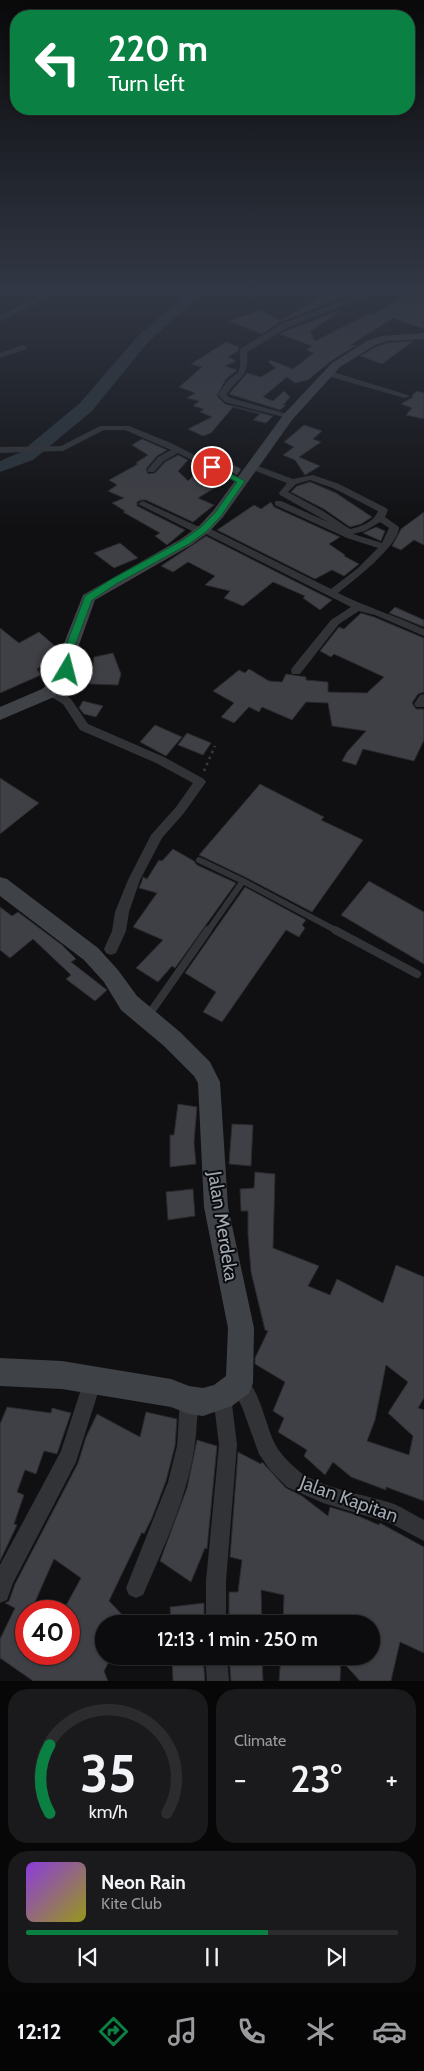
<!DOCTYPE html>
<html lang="en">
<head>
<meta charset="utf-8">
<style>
  :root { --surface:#0c0c0e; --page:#1a1a1c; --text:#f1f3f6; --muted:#9a9b9e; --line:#2c2c2e; --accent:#0b8043 }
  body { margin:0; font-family:Cabin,sans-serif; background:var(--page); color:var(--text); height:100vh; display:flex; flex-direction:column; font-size:19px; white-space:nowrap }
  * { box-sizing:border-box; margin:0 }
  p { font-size:16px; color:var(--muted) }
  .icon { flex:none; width:28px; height:28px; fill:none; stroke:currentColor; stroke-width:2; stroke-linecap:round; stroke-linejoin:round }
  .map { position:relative; height:1681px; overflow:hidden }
  .drawer { display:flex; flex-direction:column; gap:8px; padding:8px; background:#070708; flex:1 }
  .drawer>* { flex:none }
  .hud { position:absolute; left:10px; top:10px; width:405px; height:105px; border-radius:20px; box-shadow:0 1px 4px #0004,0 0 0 1px var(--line); background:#0b8043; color:#fff; overflow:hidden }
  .speed { position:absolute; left:15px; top:1600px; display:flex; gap:10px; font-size:25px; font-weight:700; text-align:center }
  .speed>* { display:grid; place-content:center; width:65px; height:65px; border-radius:50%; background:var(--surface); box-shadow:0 1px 4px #0004,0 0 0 1px var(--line); line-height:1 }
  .speed .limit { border:8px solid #d22; background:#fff; color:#111 }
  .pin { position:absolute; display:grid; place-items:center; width:42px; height:42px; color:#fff; margin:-21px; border:2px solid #fff; border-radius:50%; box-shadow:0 1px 5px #0007 }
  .me { position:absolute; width:55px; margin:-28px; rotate:8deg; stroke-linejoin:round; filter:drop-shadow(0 0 4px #0008) }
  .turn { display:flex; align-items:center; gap:18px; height:105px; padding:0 15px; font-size:22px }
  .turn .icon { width:65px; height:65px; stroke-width:2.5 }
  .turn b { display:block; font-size:35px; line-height:42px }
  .big { font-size:38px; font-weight:600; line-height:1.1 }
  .drawer .widget { flex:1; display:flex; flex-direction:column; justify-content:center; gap:8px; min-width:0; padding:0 18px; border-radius:20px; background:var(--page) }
  .drawer .dial { align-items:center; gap:0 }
  .dial svg { height:130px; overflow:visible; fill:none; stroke:var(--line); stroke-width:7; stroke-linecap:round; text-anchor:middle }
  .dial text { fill:var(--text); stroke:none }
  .song { display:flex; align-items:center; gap:15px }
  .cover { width:60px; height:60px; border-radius:8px; background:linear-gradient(135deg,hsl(270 70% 55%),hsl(60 70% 35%)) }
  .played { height:5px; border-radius:2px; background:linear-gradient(90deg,var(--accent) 65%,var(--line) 65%) }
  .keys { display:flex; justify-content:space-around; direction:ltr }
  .heat { display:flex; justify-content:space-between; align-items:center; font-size:28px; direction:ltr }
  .drawer .tiles { flex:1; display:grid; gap:8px; grid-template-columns:1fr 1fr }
  .widget:last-child { grid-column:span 2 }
  .trip { position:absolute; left:95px; top:1615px; width:285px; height:50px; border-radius:25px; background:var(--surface); box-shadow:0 1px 4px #0004,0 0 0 1px var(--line); font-weight:600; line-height:50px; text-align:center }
  .dock { display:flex; height:80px; justify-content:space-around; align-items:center; background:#050506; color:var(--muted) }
  .dock .icon { width:35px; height:35px }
  .dock .current { color:var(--accent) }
  .dock b { font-size:22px; color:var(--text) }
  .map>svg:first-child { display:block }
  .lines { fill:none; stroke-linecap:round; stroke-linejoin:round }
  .river { fill:#2a343a; fill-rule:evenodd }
  .building { fill:#3f4045; stroke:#2a2a2e; fill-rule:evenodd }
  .path { stroke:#373a3e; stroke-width:2.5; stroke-dasharray:2.5 4; stroke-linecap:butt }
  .lane-far1 { stroke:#313337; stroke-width:6 }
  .lane { stroke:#313337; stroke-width:8 }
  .street { fill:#313337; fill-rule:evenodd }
  .secondary { fill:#3f4247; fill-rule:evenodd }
  .route { fill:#0b8043; stroke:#07532c }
  .labels { text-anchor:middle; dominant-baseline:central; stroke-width:4; stroke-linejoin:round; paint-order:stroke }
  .near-street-label { font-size:19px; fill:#a1a9b3; stroke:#0b0b0d }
</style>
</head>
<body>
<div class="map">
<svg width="424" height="1681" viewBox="0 0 424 1681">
  <rect width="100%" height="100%" fill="#101012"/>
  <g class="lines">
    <!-- river -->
    <polygon class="river" points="188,292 204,292 148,342 92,411 33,460 0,472 0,461 21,452 80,403 138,336"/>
  </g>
  <!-- building -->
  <g class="building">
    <polygon points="329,292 356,292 280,322 262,334 229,321 262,310 280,321"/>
    <polygon points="411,293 424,298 424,329 393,318 349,346 357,345 331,361 308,380 295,383 287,377 263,397 273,401 284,391 290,397 283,405 286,405 280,410 229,394 247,373 261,377 276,368 268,362 270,360 293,369 314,353 306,350 312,346 280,334 288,330 341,310 310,332 315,341 369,314 372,315"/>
    <polygon points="413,341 382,364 360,356 376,347 387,343"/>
    <polygon points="226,342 239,347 238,351 228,357 236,361 225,366 237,370 226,379 217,396 225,404 273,416 266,423 253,420 260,414 233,407 211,433 203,436 188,429 212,417 200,412 204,409 193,406 199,401 187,398 195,393 179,387 202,367 191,364"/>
    <polygon points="417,391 424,393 424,419 406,415 412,408 401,404 413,397 412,395"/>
    <polygon points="304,425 322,431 313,439 321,442 299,457 320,466 305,475 295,460 283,455 294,447 284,442"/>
    <polygon points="142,439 167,450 157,456 146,469 148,474 155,473 165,462 178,455 188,460 178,471 188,481 202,467 228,480 198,498 214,505 193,522 146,500 141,500 137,502 137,506 185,530 167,545 155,536 160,533 123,512 125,511 112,503 124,498 108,491 117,485 109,480 138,464 136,463 148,455 132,445"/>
    <polygon points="220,458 241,469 237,475 214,463"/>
    <polygon points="310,482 336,493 372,517 361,524 350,527 324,509 291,492 297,486"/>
    <polygon points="271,502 274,507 340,537 329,544 345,555 344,556 359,564 344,576 332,570 315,579 217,530 254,505 261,509"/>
    <polygon points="424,512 424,545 414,540 401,550 392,546 401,529"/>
    <polygon points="376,527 385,531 381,541 363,533"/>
    <polygon points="206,536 332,600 320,610 303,598 305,596 273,582 243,606 224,598 230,591 205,585 215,576 188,562 173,572 161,566"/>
    <polygon points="120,543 138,558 114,568 94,553"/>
    <polygon points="395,607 424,620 424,627 389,613"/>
    <polygon points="361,613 374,617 424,638 424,692 418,694 412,703 416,709 424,709 424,740 414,761 363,749 356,765 342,761 347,752 366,731 332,726 328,703 306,702 292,720 262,707 259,712 249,707 234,723 221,717 234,703 213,691 239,670 245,673 249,669 269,681 282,682 286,674 306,677 306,680 328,682 328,692 367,693 384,677 334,654 331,657 320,651 339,627 344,629"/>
    <polygon points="0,628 19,643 39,632 55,646 52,658 37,669 41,675 0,693"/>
    <polygon points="113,653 121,674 118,685 90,684 94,657"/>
    <polygon points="83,701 103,706 96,717 84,714 79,708"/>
    <polygon points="155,725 182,737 166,756 140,742"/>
    <polygon points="187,733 211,743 203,755 178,745"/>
    <polygon points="0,778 39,803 0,834"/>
    <polygon points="260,784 324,817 321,820 363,840 312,912 245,877 199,855"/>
    <polygon points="173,849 194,861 197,865 236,883 175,968 172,966 158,982 136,968 163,940 133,927 157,893 139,888 142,881 143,877 147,879 159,860 162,861"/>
    <polygon points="369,881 424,912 424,964 341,915"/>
    <polygon points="245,887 306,920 302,925 305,928 299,937 286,930 222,1022 203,1012 216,992 185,973"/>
    <polygon points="0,907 12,916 18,912 62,945 76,959 71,962 107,990 95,1001 66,979 71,975 33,939 10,958 0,950"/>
    <polygon points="178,1104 197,1107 194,1142 196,1164 170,1167 170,1135 174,1135"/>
    <polygon points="232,1124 253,1125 251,1166 229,1164"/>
    <path d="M255,1172L275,1174L273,1248L319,1266L308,1286L330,1295L337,1279L383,1303L396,1265L424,1277V1398L418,1408L424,1410V1501L386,1487V1490L351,1477L333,1462L325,1475L304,1456L307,1450L278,1432L284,1418L273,1411L285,1382L255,1364V1358L268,1331L265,1330L251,1272L248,1235V1211H241L240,1189L254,1188ZM386,1365L408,1382L388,1413L413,1436L409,1455L367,1441L375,1420Z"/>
    <polygon points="193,1189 195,1216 168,1220 166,1192"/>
    <polygon points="7,1407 51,1413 52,1408 71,1413 57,1454 44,1451 36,1474 25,1470 17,1492 24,1495 14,1524 17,1525 0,1561 0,1424"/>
    <path d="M146,1412L177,1419L175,1446L166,1481L152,1518L144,1534L142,1532L109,1601L131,1624H104V1656H112L104,1671L108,1681H33L0,1658V1639L15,1608L5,1603L9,1601L15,1584L78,1463L86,1437L97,1414L140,1437ZM54,1559L81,1578L63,1611H69V1654H26V1611H31Z"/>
    <polygon points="197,1440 217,1446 207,1549 205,1548 191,1582 160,1561 187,1488"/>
    <polygon points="238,1452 261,1464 262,1462 286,1488 302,1496 328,1516 330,1507 356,1515 379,1525 380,1523 424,1547 424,1653 400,1642 391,1681 360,1681 341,1660 340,1681 279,1681 281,1656 371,1656 371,1624 283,1624 284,1595 261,1590 262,1624 229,1624 229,1592 238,1592 242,1560 230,1557"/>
    <polygon points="204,1603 204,1624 171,1624 170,1607"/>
    <polygon points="172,1656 203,1656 205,1681 173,1681"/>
    <polygon points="229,1656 262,1656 263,1681 231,1681"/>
  </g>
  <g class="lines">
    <!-- path -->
    <polyline class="path" points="204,771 215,746"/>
    <!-- lane-far1 -->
    <g class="lane-far1">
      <polyline points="199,860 243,881"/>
      <polyline points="208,931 243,881 337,931"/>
    </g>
    <!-- lane -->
    <g class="lane">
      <polyline points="335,930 417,974"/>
      <polyline points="148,1016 208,930"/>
    </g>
    <!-- street -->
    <g class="street">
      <polygon points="48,292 57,292 0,321 0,316"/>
      <path d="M365,292H376L287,328L247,352C249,378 240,375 226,395L231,398L291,415V419L225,402L218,395L228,380L238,373L240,367V349L281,324Z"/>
      <polygon points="23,345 27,347 26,349 0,358 0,353"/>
      <polygon points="324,371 330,371 411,396 404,398 324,375"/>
      <polygon points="100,426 129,426 171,443 245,481 238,483 178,453 164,461 154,472 148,472 147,470 158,457 171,450 125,430 104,430 63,451 0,453 0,447 61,446"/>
      <path d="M253,464L293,479L313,475L339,484L386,508L388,510L385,517L399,527C399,546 353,581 338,593C366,607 396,616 424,629V636L375,615L359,611L339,624L300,674H292L291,671L292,668L331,620L351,607L202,532L192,531L138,504L142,501L145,502L197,526L207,527L331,589L358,568L378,548L347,538L275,505V501H281L328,522L280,495L279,493L287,483L250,469V465ZM310,480L333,488L378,511C374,522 360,527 350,529L323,511L288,492L296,484ZM380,522L389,528L382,543L353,534L365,531Z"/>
      <polygon points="48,689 60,692 71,699 88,724 164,757 204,779 206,782 184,813 162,838 140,880 129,912 126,931 116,953 111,955 106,953 104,949 112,931 115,912 128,880 151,835 176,807 193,783 156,763 80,730 63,704 53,698 44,696 43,693"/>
      <polygon points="424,694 424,707 416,707 414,704 420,695"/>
      <polygon points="93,1371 99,1374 102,1380 76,1462 13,1583 7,1600 0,1603 0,1565 61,1451 84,1380 87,1374"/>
      <path d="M239,1374C258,1382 265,1422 273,1440C278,1452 290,1464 300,1472C320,1488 368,1495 394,1504C404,1508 414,1515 424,1520V1541L390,1523L323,1503L287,1487L270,1470L259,1454L242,1407L230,1383L233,1377Z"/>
      <polygon points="222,1387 228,1390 231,1396 237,1445 226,1581 226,1624 206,1624 206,1581 219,1445 213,1396 216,1390"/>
      <path d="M189,1391L196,1393C199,1402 198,1411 197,1420C195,1482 167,1539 143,1595L136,1598L129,1595L126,1588L168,1482L177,1446L180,1400L182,1393Z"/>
      <polygon points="205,1656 227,1656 229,1681 207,1681"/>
    </g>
    <!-- secondary -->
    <g class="secondary">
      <polygon points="424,333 424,339 387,341 375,345 340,367 292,420 223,517 209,532 191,545 95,600 75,656 75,670 63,690 54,697 0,720 0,707 42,689 51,682 59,670 59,656 83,595 181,539 199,526 213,511 284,414 332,363 367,341 382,336"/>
      <polygon points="0,877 7,879 98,948 118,970 137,996 180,1032 210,1062 220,1082 228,1207 254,1328 253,1383 249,1393 232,1406 203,1416 189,1414 171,1407 62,1389 0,1386 0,1358 62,1361 171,1379 189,1386 203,1388 214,1385 226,1376 228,1328 204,1207 198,1083 194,1076 164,1046 121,1010 104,982 84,960 0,896"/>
    </g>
  </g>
  <!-- sky -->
  <linearGradient id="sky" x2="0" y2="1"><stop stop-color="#09090a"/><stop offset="0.55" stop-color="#313744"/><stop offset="1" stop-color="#313744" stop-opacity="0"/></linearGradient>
  <rect width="424" height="528" fill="url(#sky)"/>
  <!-- route -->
  <polygon class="route" points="209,466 215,466 245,481 221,516 207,531 189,544 116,584 92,600 71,656 70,672 63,672 62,656 85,596 110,580 183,540 201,527 215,513 237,482 209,469"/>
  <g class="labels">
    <!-- near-street labels -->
    <g class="near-street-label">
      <text transform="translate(223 1226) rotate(81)">Jalan Merdeka</text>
      <text transform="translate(349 1499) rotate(20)">Jalan Kapitan</text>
    </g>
  </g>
</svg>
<div class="speed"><div class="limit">40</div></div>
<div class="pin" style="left:212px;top:467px;background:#d93025"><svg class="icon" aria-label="arrive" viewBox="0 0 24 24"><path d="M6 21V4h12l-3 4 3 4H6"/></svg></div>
<svg class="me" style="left:67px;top:670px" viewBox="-20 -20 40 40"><circle r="19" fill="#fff"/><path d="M0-13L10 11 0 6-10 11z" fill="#0b8043"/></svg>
<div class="trip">12:13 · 1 min · 250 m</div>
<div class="hud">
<div class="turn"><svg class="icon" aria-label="left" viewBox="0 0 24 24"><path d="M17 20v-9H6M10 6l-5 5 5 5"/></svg><div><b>220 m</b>Turn left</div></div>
</div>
</div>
<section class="drawer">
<div class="tiles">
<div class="widget dial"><svg viewBox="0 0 100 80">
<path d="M14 69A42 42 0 1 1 86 69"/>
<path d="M14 69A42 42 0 0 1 14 27" stroke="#0b8043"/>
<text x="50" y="56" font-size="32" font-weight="700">35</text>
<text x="50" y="72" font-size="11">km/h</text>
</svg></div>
<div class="widget"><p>Climate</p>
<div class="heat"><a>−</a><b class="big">23°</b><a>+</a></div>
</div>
<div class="widget">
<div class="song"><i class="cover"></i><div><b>Neon Rain</b><p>Kite Club</p></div></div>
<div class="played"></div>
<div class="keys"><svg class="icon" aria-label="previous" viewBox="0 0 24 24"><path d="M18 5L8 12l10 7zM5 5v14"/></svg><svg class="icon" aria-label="pause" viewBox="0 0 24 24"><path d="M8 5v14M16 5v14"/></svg><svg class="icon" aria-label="next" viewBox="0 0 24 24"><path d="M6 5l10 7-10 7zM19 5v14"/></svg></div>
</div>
</div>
</section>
<nav class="dock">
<b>12:12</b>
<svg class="icon current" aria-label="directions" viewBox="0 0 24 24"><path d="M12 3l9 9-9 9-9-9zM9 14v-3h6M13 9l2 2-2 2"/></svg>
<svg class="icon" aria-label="music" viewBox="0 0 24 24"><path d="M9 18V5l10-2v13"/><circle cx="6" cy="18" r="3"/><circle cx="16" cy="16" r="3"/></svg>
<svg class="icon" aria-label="phone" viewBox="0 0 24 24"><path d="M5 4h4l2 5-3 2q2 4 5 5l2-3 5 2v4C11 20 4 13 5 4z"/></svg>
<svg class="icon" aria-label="climate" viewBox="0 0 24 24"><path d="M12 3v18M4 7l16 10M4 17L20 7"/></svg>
<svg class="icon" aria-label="car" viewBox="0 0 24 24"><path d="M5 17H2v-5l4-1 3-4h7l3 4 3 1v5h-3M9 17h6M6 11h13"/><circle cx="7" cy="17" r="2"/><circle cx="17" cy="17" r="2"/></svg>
</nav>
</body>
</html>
